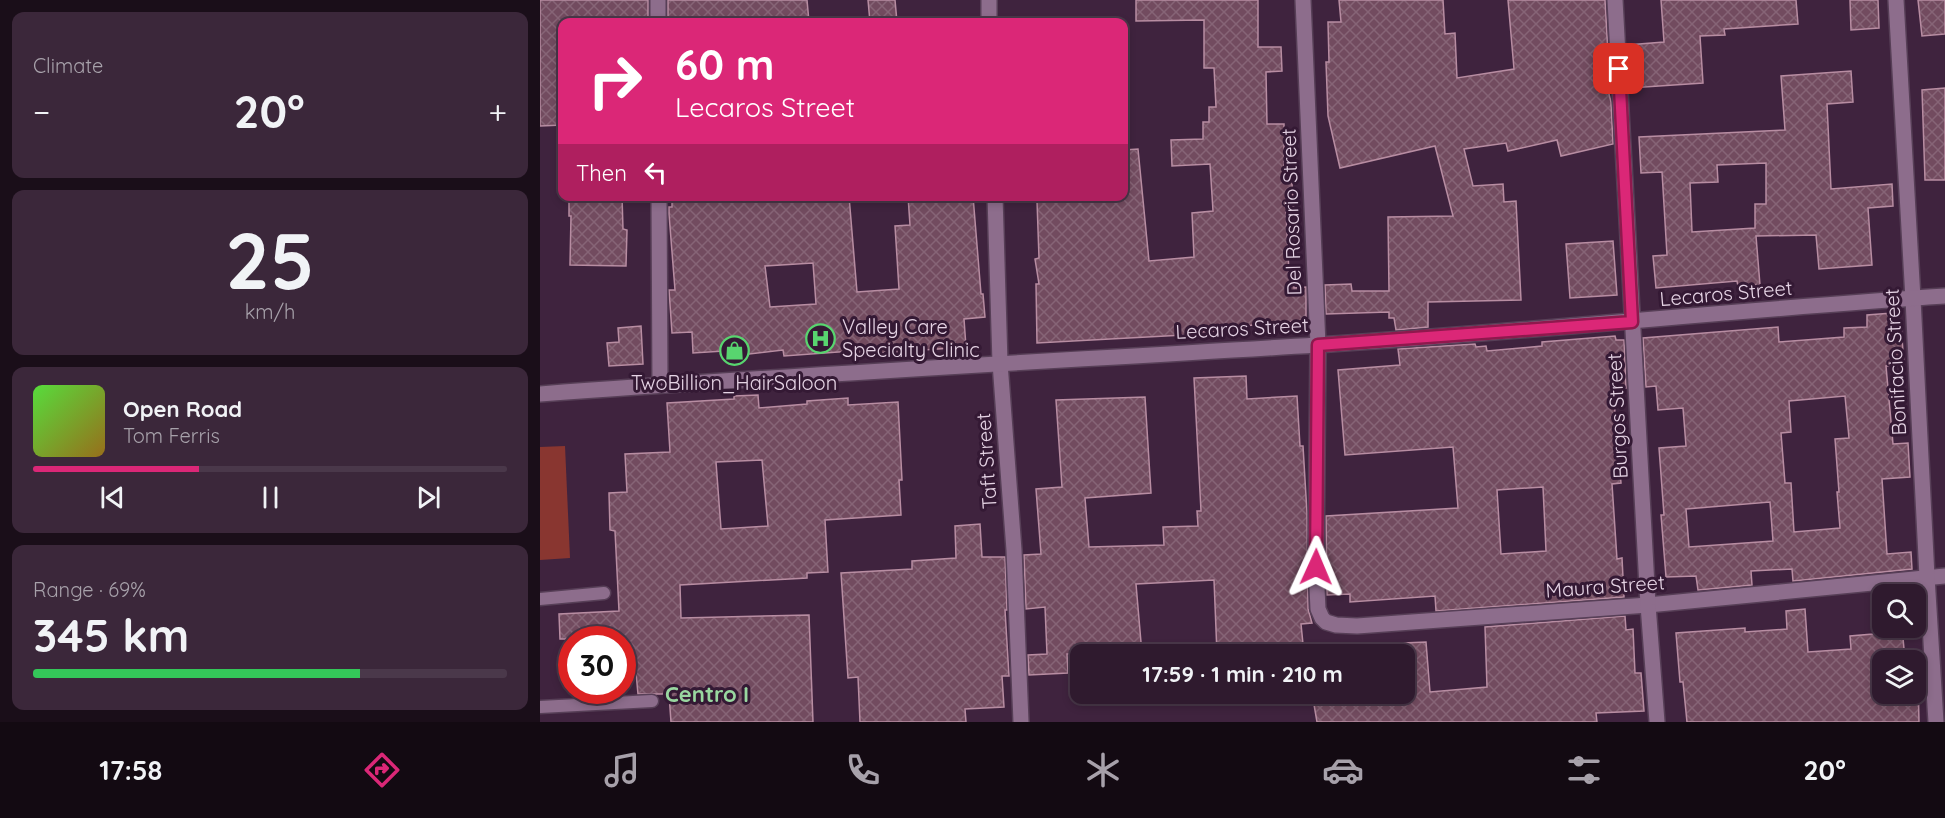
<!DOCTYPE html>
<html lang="en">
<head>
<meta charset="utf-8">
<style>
  :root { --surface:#2f1a2e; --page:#3b273a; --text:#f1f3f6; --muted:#a7a1aa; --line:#4a384a; --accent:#db2777 }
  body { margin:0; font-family:Quicksand,sans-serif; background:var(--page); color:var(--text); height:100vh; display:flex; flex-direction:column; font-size:22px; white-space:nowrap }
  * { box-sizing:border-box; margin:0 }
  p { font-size:20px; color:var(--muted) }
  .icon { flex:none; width:33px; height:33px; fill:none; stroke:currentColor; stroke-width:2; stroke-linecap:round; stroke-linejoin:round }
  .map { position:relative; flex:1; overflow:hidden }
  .side { display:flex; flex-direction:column; gap:12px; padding:12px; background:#1a0e19; width:540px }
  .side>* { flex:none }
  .banner { position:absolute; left:18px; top:18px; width:570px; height:183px; border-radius:12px; box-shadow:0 3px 9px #0003,0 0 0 2px var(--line); background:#db2777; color:#fff; overflow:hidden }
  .controls { position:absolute; left:1332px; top:584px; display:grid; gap:12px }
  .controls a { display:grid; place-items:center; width:54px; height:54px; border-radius:12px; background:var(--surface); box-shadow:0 3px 9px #0003,0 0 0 2px var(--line); font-size:30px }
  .speed { position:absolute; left:18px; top:626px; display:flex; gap:12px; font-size:30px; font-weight:700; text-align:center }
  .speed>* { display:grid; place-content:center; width:78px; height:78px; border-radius:50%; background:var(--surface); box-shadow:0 3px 9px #0003,0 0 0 2px var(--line); line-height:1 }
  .speed .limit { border:9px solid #d22; background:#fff; color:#111 }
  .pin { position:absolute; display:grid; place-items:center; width:51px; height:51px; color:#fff; margin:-26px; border-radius:12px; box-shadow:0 3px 9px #0006 }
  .me { position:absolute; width:66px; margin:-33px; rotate:1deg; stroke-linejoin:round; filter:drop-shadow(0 0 4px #0008) }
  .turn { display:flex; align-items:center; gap:21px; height:126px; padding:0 18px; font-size:27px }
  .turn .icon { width:78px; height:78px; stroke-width:2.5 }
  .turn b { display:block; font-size:42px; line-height:51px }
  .then { display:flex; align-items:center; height:57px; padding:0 18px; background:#0003; gap:12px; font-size:22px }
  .big { font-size:45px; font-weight:700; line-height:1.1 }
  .side .card { flex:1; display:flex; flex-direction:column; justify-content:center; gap:9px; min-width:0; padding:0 21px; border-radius:12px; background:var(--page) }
  .side .dial { align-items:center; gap:0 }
  .dial b { font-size:78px; line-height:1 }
  .song { display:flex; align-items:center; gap:18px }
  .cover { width:72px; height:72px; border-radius:9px; background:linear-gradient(135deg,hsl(110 70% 55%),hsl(40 70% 35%)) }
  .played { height:6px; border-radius:3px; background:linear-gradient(90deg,var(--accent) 35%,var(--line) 35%) }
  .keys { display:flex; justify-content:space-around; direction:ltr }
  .heat { display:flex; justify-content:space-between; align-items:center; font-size:33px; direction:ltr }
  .charge { height:9px; border-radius:4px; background:linear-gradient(90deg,#34c759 69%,var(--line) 0) }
  .trip { position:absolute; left:530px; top:644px; width:345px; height:60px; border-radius:12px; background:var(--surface); box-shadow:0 3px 9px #0003,0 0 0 2px var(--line); font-weight:700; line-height:60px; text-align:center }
  .tab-bar { display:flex; height:96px; justify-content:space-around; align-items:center; background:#130a12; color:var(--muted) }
  .tab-bar .icon { width:42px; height:42px }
  .tab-bar .active { color:var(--accent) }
  .tab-bar b { font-size:27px; color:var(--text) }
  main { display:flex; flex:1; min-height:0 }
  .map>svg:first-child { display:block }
  .pitch { fill:#893630 }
  .building { fill:url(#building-cross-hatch); stroke:#b88da2; stroke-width:1.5; fill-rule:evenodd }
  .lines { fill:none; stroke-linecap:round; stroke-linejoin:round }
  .service-casing { stroke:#573f57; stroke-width:15 }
  .minor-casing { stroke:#573f57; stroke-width:18 }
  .tertiary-casing { stroke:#573f57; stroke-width:18 }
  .service { stroke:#8d6d8c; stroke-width:12 }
  .minor { stroke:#8d6d8c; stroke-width:15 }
  .tertiary { stroke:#8d6d8c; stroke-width:15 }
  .route-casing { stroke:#8e194d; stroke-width:15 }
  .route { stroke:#db2777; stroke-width:10 }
  .labels { text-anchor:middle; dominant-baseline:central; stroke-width:6; stroke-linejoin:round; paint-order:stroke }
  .street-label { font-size:20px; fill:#e6d4e5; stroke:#341934 }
  .poi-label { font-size:20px; fill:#e6d4e5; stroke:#341934; text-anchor:start }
  .quarter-label { font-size:22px; font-weight:bold; fill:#99d7a0; stroke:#341934 }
</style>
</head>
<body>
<main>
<section class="side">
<div class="card"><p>Climate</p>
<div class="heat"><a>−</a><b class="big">20°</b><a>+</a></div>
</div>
<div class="card dial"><b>25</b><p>km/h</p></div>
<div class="card">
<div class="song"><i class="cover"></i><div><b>Open Road</b><p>Tom Ferris</p></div></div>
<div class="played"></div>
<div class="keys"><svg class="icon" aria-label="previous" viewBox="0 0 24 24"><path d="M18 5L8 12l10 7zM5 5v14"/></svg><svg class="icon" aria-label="pause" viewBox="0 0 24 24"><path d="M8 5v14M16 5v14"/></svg><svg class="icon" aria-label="next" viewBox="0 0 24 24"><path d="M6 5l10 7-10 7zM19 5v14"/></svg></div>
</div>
<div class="card"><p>Range · 69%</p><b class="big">345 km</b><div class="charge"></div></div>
</section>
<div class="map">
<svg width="1405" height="722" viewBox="0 0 1405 722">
  <defs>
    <pattern id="building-cross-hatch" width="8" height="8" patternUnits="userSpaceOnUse" patternTransform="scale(1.5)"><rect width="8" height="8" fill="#724b5f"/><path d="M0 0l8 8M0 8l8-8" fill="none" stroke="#866476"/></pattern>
  </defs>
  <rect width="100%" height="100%" fill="#3f233e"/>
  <!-- pitch -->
  <polygon class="pitch" points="25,446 30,558 0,560 0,447"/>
  <!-- building -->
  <g class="building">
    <polygon points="0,0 108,0 108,22 22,22 22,125 0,126"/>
    <polygon points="128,0 267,0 269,22 128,22"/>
    <polygon points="328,0 355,0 357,22 330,22"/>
    <polygon points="596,0 718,0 718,47 741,47 742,71 726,72 727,124 744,124 744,171 751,170 754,212 746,212 749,273 752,273 754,288 766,287 766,320 693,327 693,329 662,332 662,334 497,343 496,284 499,284 495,259 499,258 497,201 584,196 584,150 598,149 609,261 654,257 652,213 673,211 670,164 632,166 631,140 663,139 663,122 669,122 669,107 676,107 674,68 664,68 664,20 596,21"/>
    <polygon points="799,0 903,0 905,34 915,33 917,78 974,69 968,0 1065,0 1070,90 1068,90 1071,102 1073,144 1021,156 1017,140 968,151 966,143 924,149 933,186 963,184 964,202 976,201 981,300 888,302 888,327 856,330 854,318 849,318 849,312 786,314 785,285 811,284 812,291 849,291 848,217 913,216 895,146 800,168 788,116 786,62 789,62 788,22 801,22"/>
    <polygon points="1121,0 1256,0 1258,24 1184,29 1185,35 1160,36 1163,83 1090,88 1087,45 1124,42"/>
    <polygon points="1310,0 1338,0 1339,28 1311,30"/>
    <polygon points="1378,0 1405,0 1405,34 1382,36"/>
    <path d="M1311,71L1313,102L1287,104L1291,189L1352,184L1353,206L1328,208L1332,265L1279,269L1276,235L1216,236L1220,285L1198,286L1197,281L1116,288L1113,256L1127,255L1122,172L1101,173L1099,137L1245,130L1241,76ZM1226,163V204H1215V228L1152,232L1150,183L1178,182L1177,165Z"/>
    <polygon points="1405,88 1405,180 1385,180 1382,90"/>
    <polygon points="29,196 82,196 83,229 87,230 86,266 30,265 31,216 29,216"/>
    <path d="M132,196H309L317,292L359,289L355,226L370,225L368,196H433L441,294H443L445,317L424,319L426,347L312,355V351L244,356L243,350L184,357V351L153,353L152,332L132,333L129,290H135L129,214V207H132ZM273,263L276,304L230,307L225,266Z"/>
    <polygon points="1073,241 1077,295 1030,298 1026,244"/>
    <path d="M1352,313L1353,325H1361L1364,365L1346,366L1353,444L1368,443L1370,477L1342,479L1347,554L1371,552L1372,569L1253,581L1252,569L1211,571L1212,585L1158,590L1156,576L1126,577L1121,515H1124L1119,448L1146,446L1143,408L1118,410L1116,386L1106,387L1103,338L1238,327L1239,342L1304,337V328L1327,327V315ZM1305,396L1309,438L1295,439L1299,492H1297L1300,528L1254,532L1251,483H1245L1241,433L1251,432L1249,401ZM1230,502L1233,541L1149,547L1146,509Z"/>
    <polygon points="101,326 103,364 69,366 67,343 79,342 78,328"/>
    <path d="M1075,336L1076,340H1084L1086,388L1073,389L1081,483L1072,484L1077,559L1082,558L1084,597L896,611L895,596L810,602V594L787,595L786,516L918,508L913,447L805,455L798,370L860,365L858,349L935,344L936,347L946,346L947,351L1002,346V342ZM1003,487L1006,551L961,554L957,490Z"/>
    <polygon points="706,376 707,399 757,396 760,446 763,446 767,513 768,609 772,623 761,624 764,654 677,654 674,580 596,584 602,654 527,654 528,673 489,675 488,655 507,654 505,607 486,609 484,555 501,554 496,489 522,487 516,400 605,397 611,493 545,498 549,547 624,545 623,527 658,526 657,511 661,511 654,378"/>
    <path d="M218,395L219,408L267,404V401L308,398V405L358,402L362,480H359L361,515L285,520L288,572L267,573V578L140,585L141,618L269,615L273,722H131L129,694H98L96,673L82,674V639H20L19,614L79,611L75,531L70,530L69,493L87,492L85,454L130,452L127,403L194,399V396ZM222,460L228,526L181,529L176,462Z"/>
    <polygon points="440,524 442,557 465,557 467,610 465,610 469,676 462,676 464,707 425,709 426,722 320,722 318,677 308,678 301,573 372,569 372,561 416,558 415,526"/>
    <polygon points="1265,609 1268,652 1311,649 1310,636 1333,634 1332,627 1362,627 1365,660 1342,660 1342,693 1376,693 1376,677 1378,677 1379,722 1147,722 1143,682 1140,682 1136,633 1205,628 1205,632 1247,629 1246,611"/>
    <polygon points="1085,616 1086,630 1093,629 1095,673 1101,673 1104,711 1056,713 1057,722 777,722 772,693 864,693 864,676 866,676 863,643 886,642 890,692 947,687 945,627"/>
  </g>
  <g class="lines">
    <defs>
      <g id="service">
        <polyline points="0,599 64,593"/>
        <polyline points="0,707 112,701"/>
      </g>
      <g id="minor">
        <polyline points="118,0 118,22"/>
        <polyline points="449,0 449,22"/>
        <polyline points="763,0 778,345 776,567 778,609 782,618 786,622 796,625 817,626 1108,605 1405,576"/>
        <polyline points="1075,0 1108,605 1117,722"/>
        <polyline points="119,196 120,385"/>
        <polyline points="455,196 460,363 474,550 481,722"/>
        <polyline points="1373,299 1387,577 1396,722"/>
      </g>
      <g id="tertiary">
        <polyline points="1356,0 1373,299"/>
        <path d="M0,394C259,374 518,361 777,345C987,332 1196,310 1405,296"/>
      </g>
    </defs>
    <!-- service casing -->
    <use href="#service" class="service-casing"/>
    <!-- minor casing -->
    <use href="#minor" class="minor-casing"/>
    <!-- tertiary casing -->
    <use href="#tertiary" class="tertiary-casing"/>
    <!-- service -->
    <use href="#service" class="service"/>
    <!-- minor -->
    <use href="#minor" class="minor"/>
    <!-- tertiary -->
    <use href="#tertiary" class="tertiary"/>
  </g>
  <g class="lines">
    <defs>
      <polyline id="route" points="776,567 778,345 1092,322 1079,69"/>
    </defs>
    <!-- route casing -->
    <use href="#route" class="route-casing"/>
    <!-- route -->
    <use href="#route" class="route"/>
  </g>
  <!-- icons -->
  <defs>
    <symbol id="hospital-ring" viewBox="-11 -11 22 22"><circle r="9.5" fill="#341934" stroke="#58d56f" stroke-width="1.5"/><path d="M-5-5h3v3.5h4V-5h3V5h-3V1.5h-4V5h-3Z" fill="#58d56f"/></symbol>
    <symbol id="shop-ring" viewBox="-11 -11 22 22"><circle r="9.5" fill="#341934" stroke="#58d56f" stroke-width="1.5"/><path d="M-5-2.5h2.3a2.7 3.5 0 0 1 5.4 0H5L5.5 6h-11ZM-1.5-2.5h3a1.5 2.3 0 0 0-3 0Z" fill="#58d56f"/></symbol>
  </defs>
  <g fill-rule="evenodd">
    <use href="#hospital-ring" x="264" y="322" width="33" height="33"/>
    <use href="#shop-ring" x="178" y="334" width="33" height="33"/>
  </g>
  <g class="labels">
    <!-- street labels -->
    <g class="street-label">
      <text transform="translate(751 212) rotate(-92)">Del Rosario Street</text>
      <text transform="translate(1186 293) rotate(-5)">Lecaros Street</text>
      <text transform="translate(702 328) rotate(-3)">Lecaros Street</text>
      <text transform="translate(1355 362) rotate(-93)">Bonifacio Street</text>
      <text transform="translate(1077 416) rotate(-93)">Burgos Street</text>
      <text transform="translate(446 461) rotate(-94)">Taft Street</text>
      <text transform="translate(1065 586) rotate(-4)">Maura Street</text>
    </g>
    <!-- poi labels -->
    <g class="poi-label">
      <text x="302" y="326">Valley Care<tspan x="302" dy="23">Specialty Clinic</tspan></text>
      <text x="194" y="382" text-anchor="middle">TwoBillion_HairSaloon</text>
    </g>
    <!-- quarter labels -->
    <g class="quarter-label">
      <text x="167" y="694">Centro I</text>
    </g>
  </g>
</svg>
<div class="controls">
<a><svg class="icon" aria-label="search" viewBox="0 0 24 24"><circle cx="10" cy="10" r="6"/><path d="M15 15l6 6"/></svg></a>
<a><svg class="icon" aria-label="layers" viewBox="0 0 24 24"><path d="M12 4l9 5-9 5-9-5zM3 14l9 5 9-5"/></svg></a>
</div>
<div class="speed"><div class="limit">30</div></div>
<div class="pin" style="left:1079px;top:69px;background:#d93025"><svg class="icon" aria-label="arrive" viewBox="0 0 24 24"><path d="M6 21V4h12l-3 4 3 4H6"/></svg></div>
<svg class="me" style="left:776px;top:567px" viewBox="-20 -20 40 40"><path d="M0-17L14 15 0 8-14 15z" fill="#db2777" stroke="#fff" stroke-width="4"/></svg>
<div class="trip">17:59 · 1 min · 210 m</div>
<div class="banner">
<div class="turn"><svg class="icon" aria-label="right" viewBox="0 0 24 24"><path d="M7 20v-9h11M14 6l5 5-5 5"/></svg><div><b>60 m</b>Lecaros Street</div></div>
<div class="then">Then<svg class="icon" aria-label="left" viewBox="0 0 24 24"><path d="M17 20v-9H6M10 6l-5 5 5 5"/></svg></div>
</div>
</div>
</main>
<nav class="tab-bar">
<b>17:58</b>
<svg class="icon active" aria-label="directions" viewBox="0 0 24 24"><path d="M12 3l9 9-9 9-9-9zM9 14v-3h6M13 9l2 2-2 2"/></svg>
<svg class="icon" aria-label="music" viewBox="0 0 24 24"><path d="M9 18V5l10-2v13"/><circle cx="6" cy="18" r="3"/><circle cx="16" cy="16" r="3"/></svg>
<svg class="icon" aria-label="phone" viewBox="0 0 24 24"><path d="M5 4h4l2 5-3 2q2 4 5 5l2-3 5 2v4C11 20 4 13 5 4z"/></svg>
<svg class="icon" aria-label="climate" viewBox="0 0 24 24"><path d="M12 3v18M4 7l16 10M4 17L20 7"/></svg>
<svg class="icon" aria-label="car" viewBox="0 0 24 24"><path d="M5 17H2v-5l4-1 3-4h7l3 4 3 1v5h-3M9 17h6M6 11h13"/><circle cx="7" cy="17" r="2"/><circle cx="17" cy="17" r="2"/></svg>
<svg class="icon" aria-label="filters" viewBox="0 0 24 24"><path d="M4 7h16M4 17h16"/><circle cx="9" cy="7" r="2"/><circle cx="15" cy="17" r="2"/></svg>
<b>20°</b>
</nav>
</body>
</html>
